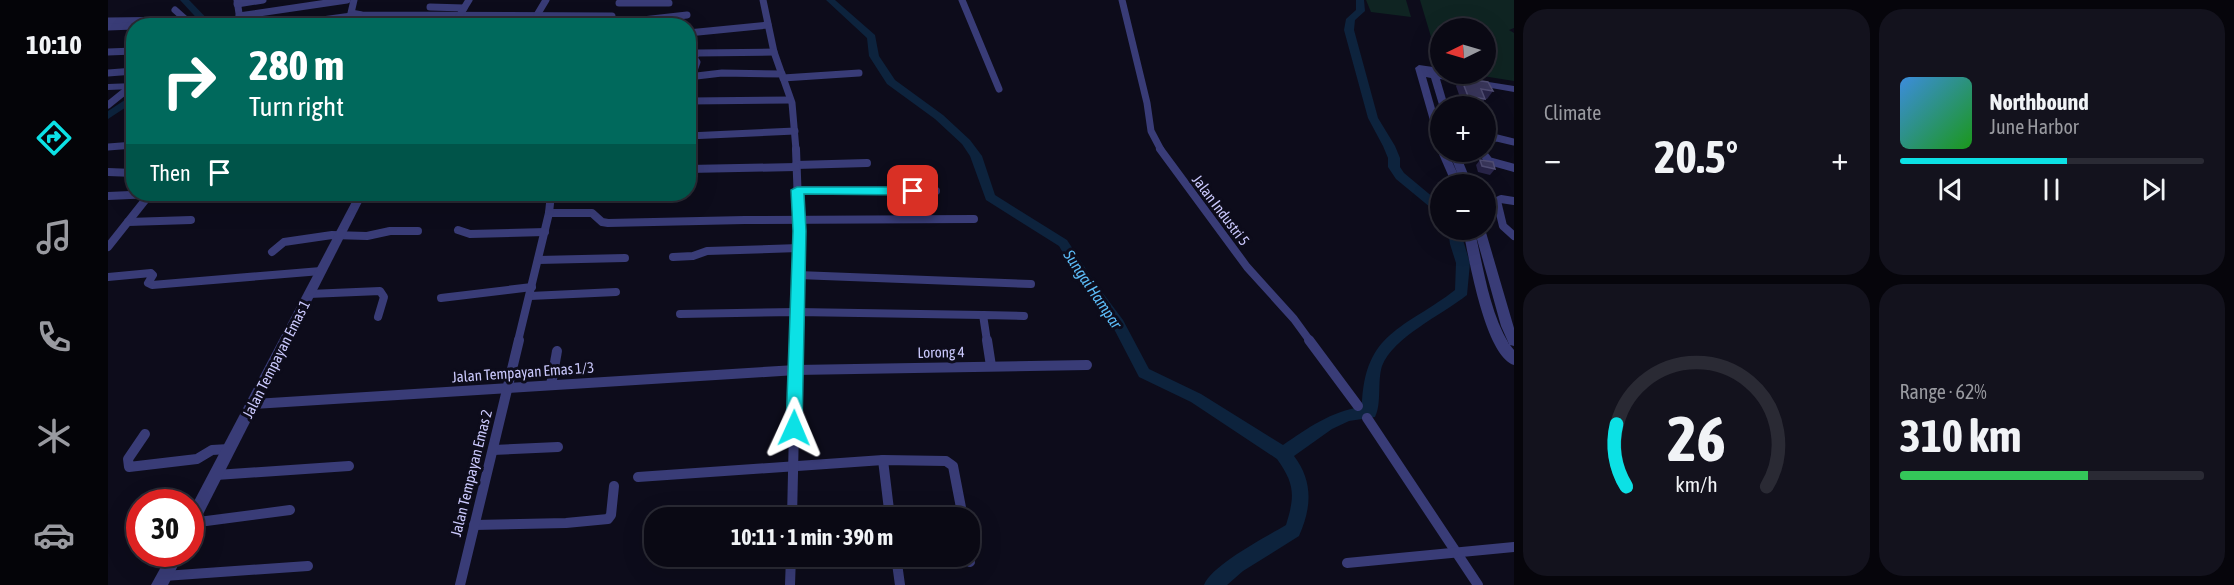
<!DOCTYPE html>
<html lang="en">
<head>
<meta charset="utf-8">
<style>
  :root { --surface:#0a0914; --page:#13121d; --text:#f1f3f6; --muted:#999aa0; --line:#2a2a34; --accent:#0ce1e5 }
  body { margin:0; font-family:"Asap Condensed",sans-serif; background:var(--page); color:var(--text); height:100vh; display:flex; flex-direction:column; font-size:22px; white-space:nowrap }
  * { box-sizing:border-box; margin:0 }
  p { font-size:20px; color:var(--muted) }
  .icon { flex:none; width:33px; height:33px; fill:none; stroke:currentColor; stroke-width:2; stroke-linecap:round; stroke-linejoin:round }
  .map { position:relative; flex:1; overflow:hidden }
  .side { display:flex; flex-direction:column; gap:9px; padding:9px; background:#06050b; width:720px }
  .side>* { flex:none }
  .hud { position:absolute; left:18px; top:18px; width:570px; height:183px; border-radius:24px; box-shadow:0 6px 24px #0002,0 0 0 2px var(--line); background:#00695c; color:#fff; overflow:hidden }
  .needle { width:39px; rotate:265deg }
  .buttons { position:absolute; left:1322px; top:18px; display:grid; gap:12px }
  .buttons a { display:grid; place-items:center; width:66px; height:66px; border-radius:50%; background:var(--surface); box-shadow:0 6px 24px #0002,0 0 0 2px var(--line); font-size:30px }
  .speed { position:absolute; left:18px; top:489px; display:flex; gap:12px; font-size:30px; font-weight:700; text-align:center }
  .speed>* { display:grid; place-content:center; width:78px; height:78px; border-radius:50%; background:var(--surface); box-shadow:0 6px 24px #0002,0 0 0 2px var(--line); line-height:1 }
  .speed .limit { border:9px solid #d22; background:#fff; color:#111 }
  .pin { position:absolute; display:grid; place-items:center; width:51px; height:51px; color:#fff; margin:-26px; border-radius:12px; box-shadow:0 3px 9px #0006 }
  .me { position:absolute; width:66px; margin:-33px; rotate:1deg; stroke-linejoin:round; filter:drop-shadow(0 0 4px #0008) }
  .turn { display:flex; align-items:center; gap:21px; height:126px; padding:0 24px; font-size:27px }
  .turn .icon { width:78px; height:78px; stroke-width:2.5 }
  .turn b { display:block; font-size:42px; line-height:51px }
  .then { display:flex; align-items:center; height:57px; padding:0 24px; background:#0003; gap:12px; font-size:22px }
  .big { font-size:45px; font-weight:700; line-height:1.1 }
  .side .widget { flex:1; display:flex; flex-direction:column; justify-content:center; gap:9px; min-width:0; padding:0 21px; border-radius:24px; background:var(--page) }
  .side .dial { align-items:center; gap:0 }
  .dial svg { height:156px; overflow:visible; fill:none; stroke:var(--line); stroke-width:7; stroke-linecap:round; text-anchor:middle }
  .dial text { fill:var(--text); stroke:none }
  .song { display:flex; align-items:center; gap:18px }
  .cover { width:72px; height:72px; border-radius:9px; background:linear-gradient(135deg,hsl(210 70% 55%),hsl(120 70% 35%)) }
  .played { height:6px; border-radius:3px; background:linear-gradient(90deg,var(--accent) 55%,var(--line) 55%) }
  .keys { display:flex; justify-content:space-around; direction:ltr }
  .heat { display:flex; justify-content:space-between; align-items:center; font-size:33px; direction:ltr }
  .charge { height:9px; border-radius:4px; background:linear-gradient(90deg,#34c759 62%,var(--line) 0) }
  .side .tiles { flex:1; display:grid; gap:9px; grid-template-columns:repeat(2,1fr) }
  .trip { position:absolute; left:536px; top:507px; width:336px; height:60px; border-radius:24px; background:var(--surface); box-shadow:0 6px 24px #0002,0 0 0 2px var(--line); font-weight:700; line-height:60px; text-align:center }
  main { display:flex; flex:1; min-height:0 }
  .tab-bar { display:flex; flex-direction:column; width:108px; justify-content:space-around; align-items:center; background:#040408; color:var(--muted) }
  .tab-bar .icon { width:42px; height:42px }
  .tab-bar .active { color:var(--accent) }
  .tab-bar b { font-size:27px; color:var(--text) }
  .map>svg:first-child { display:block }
  .green { fill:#0f2422 }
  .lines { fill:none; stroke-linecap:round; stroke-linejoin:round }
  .river { fill:#0d233d; fill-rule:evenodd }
  .minor-far2 { stroke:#393c77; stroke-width:7 }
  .minor-far1 { stroke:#393c77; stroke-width:8 }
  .minor { stroke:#393c77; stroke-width:10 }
  .tertiary { fill:#393c77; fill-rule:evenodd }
  .wall { fill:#292549 }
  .building { fill:#3a375c; stroke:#514e75; stroke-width:1.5 }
  .route { fill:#0ce1e5; stroke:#089295; stroke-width:1.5 }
  .labels { text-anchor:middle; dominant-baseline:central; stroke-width:6; stroke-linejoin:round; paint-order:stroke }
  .street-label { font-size:15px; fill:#cac8fc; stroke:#0d0c1b }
  .water-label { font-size:16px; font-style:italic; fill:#5cbcf7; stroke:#0d0c1b }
</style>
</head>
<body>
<main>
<nav class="tab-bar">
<b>10:10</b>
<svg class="icon active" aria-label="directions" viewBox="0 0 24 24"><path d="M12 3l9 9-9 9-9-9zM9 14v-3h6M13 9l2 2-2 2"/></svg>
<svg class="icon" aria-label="music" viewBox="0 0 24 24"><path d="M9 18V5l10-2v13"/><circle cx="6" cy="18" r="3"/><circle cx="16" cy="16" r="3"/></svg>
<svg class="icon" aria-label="phone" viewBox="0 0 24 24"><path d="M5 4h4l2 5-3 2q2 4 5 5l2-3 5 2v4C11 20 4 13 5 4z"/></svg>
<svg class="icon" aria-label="climate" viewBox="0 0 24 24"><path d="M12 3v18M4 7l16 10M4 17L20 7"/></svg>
<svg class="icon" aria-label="car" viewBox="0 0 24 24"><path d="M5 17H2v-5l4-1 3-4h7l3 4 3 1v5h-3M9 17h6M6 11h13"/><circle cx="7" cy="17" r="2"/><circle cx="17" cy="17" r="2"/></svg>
</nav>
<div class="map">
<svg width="1406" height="585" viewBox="0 0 1406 585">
  <rect width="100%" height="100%" fill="#0d0c1b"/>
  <!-- green -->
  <g class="green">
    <polygon points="1258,0 1298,0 1303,17 1263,12"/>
    <polygon points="1312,0 1406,0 1406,28 1401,30 1406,33 1406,81 1362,74 1377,74 1377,28 1332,28 1332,67"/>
  </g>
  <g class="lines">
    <!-- river -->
    <g class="river">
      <polygon points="72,0 81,0 106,26 96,26"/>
      <path d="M718,0H727L767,35L771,56L787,80L835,115L862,140L874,156L887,195L959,240L985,280L1015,320L1041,369L1093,394L1175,445C1200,428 1223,411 1254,407C1256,331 1297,329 1347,290L1348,263L1342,244L1340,230H1352L1362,263L1359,295C1334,315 1285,337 1274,366C1269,382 1274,403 1267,417L1241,421L1224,429L1186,456C1205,481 1204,507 1191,536L1135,571L1119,585H1096C1104,565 1158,537 1178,525C1187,496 1187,484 1169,459L1083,402L1031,377L1005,327L975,286L951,246L878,200L862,156L854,144L827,119L779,84L761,56L759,38Z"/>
      <polygon points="1248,0 1256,0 1257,11 1247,20 1246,30 1270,118 1287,146 1292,158 1292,167 1296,173 1332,203 1332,213 1328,212 1288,179 1280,167 1280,158 1275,146 1260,118 1236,30 1238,19 1248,10"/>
      <polygon points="26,94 26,102 0,119 0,111"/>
    </g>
    <!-- minor-far2 -->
    <g class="minor-far2">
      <polyline points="129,0 132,20 130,26"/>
      <polyline points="246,0 243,13 254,15 504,16"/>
      <polyline points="655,0 666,52 684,103 688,150"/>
      <polyline points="854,0 891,89"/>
      <polyline points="1014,0 1039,103 1043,131 1053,150"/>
      <polyline points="511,3 561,3"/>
      <polyline points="129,4 155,0"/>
      <polyline points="322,7 356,8"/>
      <polyline points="67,10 85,26"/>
      <polyline points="429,15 438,0"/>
      <polyline points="131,16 239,0"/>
      <polyline points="0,21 78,20"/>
      <polyline points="499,24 579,15"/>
      <polyline points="170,26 251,15"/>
      <polyline points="345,26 361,0"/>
      <polyline points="0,27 26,26"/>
      <polyline points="580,33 660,25"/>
      <polyline points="0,52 26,51"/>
      <polyline points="0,73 26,71"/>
      <polyline points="584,76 589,62 586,58 589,53 666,52"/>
      <polyline points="580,77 614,73 674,74"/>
      <polyline points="675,78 751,73"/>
      <polyline points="582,101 682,100"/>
      <polyline points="0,105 26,84"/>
      <polyline points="580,136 687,131"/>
      <polyline points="1377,139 1389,138 1406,142"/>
      <polyline points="0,147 26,145"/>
    </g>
    <!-- minor-far1 -->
    <g class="minor-far1">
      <polyline points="688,149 691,231 688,341"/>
      <polyline points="1052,149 1139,267 1186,319 1202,341"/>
      <polyline points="1374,152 1381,161 1406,168"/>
      <polyline points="688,165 759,163"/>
      <polyline points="580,169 688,167"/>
      <polyline points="0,172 26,173"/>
      <polyline points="689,190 828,191"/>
      <polyline points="0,196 45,194"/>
      <polyline points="1406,201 1393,199 1389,201 1395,226 1406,236"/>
      <polyline points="441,213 484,213 494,222 500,223 637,220 866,219"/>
      <polyline points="20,222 83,220"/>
      <polyline points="350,230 362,234 437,232"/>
      <polyline points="0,247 42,194"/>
      <polyline points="164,252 176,242 224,235 259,236 282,231 310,231"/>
      <polyline points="565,257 585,256 599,251 691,248"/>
      <polyline points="430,260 517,258"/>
      <polyline points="690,275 923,284"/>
      <polyline points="0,277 43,273 45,275 40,283 44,285 213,271"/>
      <polyline points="201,294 272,291 276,297 270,317"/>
      <polyline points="422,296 508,292"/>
      <polyline points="333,298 424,287"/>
      <polyline points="572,314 689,312 875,315"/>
      <polyline points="410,341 441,213 443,194"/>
      <polyline points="879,341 875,315 916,316"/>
    </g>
    <!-- minor -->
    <g class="minor">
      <polyline points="879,340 883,366"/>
      <polyline points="1201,340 1250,406"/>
      <polyline points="443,385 449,351"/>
      <polyline points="145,404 688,370 979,365"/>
      <polyline points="1259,418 1370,585"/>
      <polyline points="37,434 20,459 21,467 89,459 104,450 121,449"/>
      <polyline points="385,450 450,447"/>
      <polyline points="775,460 782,518"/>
      <polyline points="108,475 241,466"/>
      <polyline points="530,477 775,460 838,461 845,466 855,518"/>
      <polyline points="684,518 688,340"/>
      <polyline points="83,523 182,510"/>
      <polyline points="366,525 458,523 500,519 503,515 506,486"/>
      <polyline points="861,554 862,562"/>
      <polyline points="788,556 792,585"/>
      <polyline points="1239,563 1406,547"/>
      <polyline points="56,576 200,566"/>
      <polyline points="352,585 411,340"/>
      <polyline points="682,585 683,556"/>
    </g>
    <!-- tertiary -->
    <g class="tertiary">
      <polygon points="1311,65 1332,68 1333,74 1330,74 1406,86 1406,92 1332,79 1340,106 1332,108 1323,78 1318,77 1332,126 1332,146 1329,145 1307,68"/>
      <polygon points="26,83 26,89 0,90 0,84"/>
      <polygon points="1331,150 1332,152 1340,152 1350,175 1341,152 1351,152 1364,184 1344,184 1330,152"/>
      <polygon points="248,194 258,194 87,530 82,532 82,509"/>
      <path d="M1377,229L1406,328V346L1402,345L1406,350V365C1377,356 1361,258 1355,230ZM1367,232L1393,326L1401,344C1381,310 1376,270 1367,232Z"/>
      <polygon points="60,554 76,554 60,585 43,585"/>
    </g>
  </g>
  <!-- wall -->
  <g class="wall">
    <polygon points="1353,78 1385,91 1379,99 1377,99 1371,106 1354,103 1348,86"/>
    <polygon points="1372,160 1387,169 1382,175 1370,172 1368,165"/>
  </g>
  <!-- building -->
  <g class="building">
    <polygon points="1353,78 1380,82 1385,91 1373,89 1377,99 1360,96"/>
    <polygon points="1372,160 1385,162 1387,169 1374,166"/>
  </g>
  <!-- route -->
  <polygon class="route" points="689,187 805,187 811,191 805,195 696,194 698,231 694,428 692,432 686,434 681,432 678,428 685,231 683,190"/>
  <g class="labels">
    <!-- street labels -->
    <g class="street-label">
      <text transform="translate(1113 210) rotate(53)">Jalan Industri 5</text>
      <text transform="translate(833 352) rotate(-1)">Lorong 4</text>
      <text transform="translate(168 359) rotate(-63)">Jalan Tempayan Emas 1</text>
      <text transform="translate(415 372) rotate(-4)">Jalan Tempayan Emas 1/3</text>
      <text transform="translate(363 473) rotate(-76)">Jalan Tempayan Emas 2</text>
    </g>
    <!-- water labels -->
    <g class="water-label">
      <text transform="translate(985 289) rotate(56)">Sungai Hampar</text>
    </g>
  </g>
</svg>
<div class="buttons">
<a><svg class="needle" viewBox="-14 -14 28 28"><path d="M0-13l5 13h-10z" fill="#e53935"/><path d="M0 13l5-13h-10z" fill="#999aa0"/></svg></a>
<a>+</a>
<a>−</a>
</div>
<div class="speed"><div class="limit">30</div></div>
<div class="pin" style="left:805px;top:191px;background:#d93025"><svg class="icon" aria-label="arrive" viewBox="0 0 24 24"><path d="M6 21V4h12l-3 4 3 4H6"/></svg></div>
<svg class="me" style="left:686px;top:428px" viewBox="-20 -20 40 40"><path d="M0-17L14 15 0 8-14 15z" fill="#0ce1e5" stroke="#fff" stroke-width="4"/></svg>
<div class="trip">10:11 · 1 min · 390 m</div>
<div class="hud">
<div class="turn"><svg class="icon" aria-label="right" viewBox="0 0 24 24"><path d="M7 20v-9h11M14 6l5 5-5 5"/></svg><div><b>280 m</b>Turn right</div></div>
<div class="then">Then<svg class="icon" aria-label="arrive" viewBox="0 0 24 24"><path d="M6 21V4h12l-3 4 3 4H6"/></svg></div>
</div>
</div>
<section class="side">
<div class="tiles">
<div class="widget"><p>Climate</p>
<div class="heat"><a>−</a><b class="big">20.5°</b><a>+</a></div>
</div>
<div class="widget">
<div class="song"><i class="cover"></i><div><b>Northbound</b><p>June Harbor</p></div></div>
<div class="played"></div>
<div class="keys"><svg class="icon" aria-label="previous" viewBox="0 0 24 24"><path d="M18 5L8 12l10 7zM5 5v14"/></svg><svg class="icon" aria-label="pause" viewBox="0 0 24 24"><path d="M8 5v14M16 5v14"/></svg><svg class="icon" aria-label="next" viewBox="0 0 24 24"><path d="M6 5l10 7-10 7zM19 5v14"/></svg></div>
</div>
<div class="widget dial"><svg viewBox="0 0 100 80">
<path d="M14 69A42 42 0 1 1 86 69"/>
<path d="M14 69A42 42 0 0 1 9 37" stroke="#0ce1e5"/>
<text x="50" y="56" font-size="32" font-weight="700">26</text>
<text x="50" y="72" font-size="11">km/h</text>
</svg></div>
<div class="widget"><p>Range · 62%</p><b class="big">310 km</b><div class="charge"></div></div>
</div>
</section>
</main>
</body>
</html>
